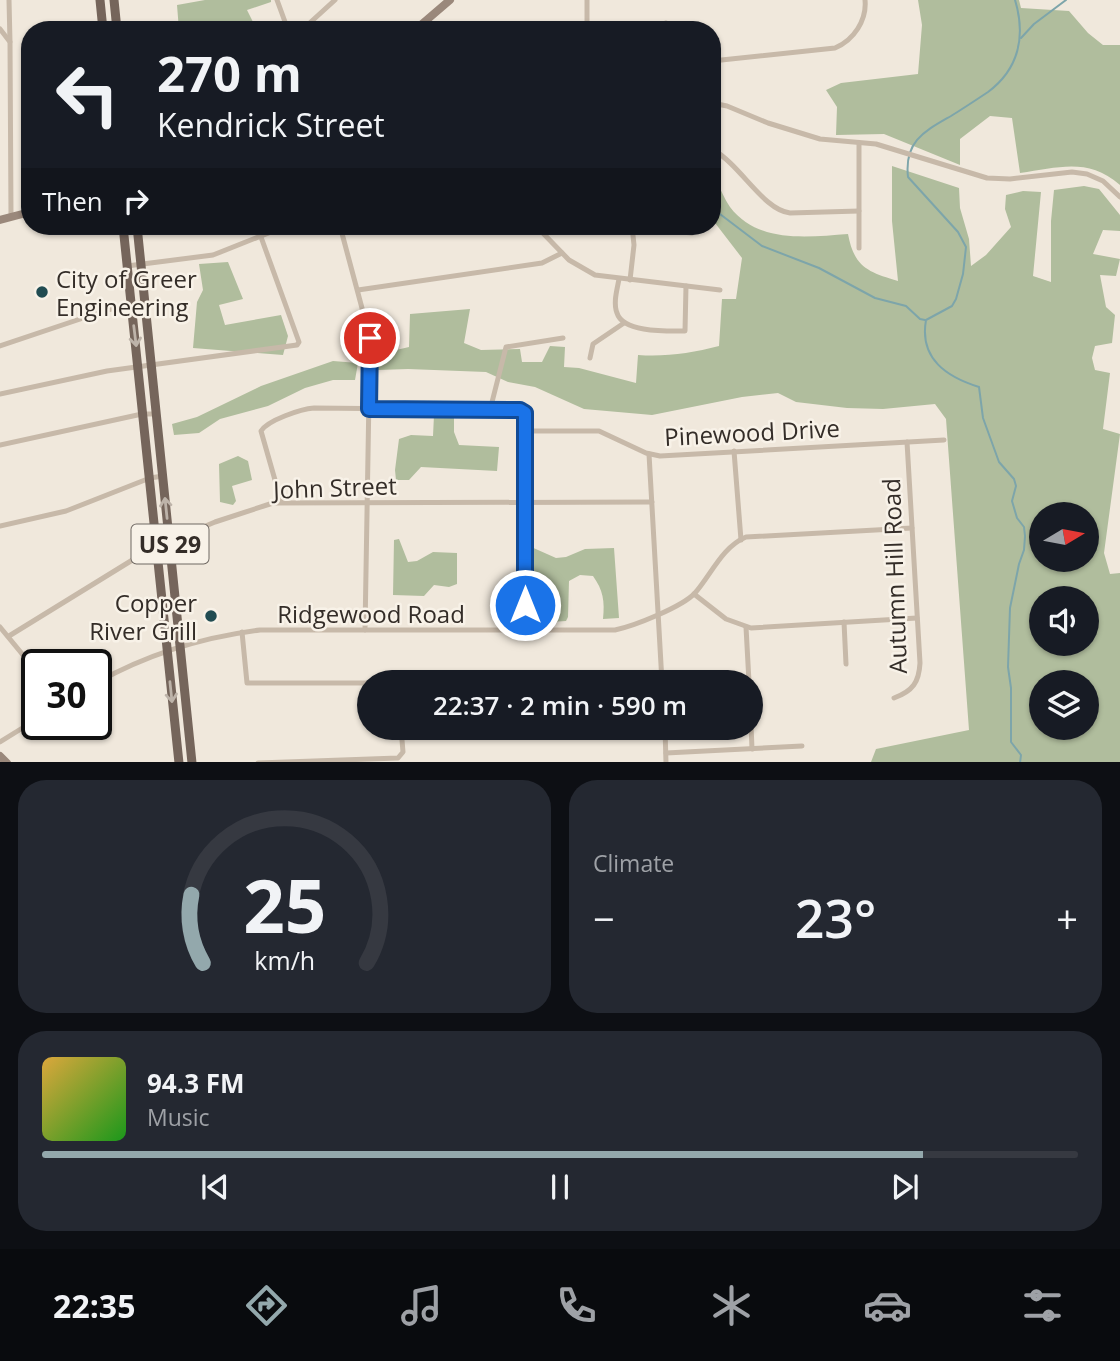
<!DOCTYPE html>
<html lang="en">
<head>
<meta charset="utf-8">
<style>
  :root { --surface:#171b24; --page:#242831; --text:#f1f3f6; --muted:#9ea1a6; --line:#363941; --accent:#93a8ac }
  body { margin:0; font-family:"Open Sans",sans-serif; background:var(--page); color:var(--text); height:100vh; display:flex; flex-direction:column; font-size:26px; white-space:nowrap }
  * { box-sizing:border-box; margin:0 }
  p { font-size:23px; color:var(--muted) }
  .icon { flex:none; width:38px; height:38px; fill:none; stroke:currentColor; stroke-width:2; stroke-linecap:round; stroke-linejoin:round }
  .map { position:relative; height:762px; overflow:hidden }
  .drawer { display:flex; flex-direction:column; gap:18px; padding:18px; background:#0d0f14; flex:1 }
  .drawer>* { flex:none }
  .hud { position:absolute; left:21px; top:21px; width:700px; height:214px; border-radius:28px; box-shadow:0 2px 5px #0004; background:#171b24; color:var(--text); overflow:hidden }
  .needle { width:46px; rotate:80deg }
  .tools { position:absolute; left:1029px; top:502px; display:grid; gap:14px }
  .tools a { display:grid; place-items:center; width:70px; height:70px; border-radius:50%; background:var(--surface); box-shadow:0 2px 5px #0004; font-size:35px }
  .speed { position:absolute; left:21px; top:649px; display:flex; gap:14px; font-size:35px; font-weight:700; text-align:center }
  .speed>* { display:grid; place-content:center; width:91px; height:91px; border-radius:50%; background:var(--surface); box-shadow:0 2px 5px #0004; line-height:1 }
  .speed .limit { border:4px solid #111; border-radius:10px; background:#fff; color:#111 }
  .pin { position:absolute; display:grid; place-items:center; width:60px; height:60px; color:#fff; margin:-30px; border:4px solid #fff; border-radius:50%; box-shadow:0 2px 7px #0007 }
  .me { position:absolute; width:77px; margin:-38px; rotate:0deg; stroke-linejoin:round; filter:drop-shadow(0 0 5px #0008) }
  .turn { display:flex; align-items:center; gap:24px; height:147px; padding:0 21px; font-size:32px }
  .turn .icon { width:91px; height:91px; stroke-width:2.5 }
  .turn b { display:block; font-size:49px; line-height:60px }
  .then { display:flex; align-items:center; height:66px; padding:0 21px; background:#0003; gap:14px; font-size:26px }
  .big { font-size:52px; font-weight:600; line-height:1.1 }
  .drawer .widget { flex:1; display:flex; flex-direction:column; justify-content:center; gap:10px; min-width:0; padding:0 24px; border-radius:28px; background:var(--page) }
  .drawer .dial { align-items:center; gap:0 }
  .dial svg { height:182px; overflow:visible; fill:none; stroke:var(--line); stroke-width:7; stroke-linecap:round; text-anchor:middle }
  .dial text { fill:var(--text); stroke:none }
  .song { display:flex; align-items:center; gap:21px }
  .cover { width:84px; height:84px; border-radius:10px; background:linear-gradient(135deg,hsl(40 70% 55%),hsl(120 70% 35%)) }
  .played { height:7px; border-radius:4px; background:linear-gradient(90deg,var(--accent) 85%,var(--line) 85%) }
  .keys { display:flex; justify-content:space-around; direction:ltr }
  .heat { display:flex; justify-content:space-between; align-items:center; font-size:38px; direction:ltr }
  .drawer .tiles { flex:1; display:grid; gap:18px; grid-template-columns:1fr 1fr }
  .widget:last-child { grid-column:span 2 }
  .trip { position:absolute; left:357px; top:670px; width:406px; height:70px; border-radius:35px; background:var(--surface); box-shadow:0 2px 5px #0004; font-weight:600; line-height:70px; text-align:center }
  .tab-bar { display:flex; height:112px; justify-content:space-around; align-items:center; background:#090b0e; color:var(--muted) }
  .tab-bar .icon { width:49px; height:49px }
  .tab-bar .on { color:var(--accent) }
  .tab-bar b { font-size:32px; color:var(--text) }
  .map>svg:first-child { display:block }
  .green { fill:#b0bd9d; fill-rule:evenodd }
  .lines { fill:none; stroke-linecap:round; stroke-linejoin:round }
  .stream { stroke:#7da5aa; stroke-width:2 }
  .street { stroke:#c7b9a9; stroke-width:5 }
  .secondary { stroke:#9a887b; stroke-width:8 }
  .primary { stroke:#75655b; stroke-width:9 }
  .oneway { stroke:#bdb3a9 }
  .route-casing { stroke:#114b97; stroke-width:18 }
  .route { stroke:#1a73e8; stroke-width:12 }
  .poi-dot { fill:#214c52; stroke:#f8f2e8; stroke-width:2.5 }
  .labels { text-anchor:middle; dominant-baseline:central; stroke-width:5; stroke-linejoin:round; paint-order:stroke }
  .shield { fill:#f8f2e8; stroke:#6f6862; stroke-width:2 }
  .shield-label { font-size:23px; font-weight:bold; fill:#342d28 }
  .poi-label { font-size:24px; fill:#342d28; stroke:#f8f2e8; text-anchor:start }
  .street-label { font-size:24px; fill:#342d28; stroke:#f8f2e8 }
</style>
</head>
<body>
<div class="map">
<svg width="1120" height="763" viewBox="0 0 1120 763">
  <rect width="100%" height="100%" fill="#f0e8dc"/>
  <!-- green -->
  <g class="green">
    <polygon points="205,0 271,0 271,2 247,10 257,30 179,30 177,5"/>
    <path d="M918,0H1019L1021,8L1069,11L1088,33L1103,45H1120V185C1087,157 1059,168 1020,173L1012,118L990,116L960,139V165L884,134L836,135L837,107L826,90L841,83L918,74L922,25Z"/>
    <path d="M892,166L959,188L960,208L969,239L971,266L986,255L1011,227L1005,209L1006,195L1023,191L1041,192L1033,276L1051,282V221L1054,190L1084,186L1099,189L1120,215V231L1103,230L1093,254L1120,259L1116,276L1100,275L1106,307L1115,315L1112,343L1095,346L1092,358L1095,370L1110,373L1103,429L1120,434L1104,553L1110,574L1120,573V762H871L876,749L969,730L946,419L935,404L883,409L847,408L796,402L778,393L742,397L652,415L584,409L535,387L508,382L486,372L408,369L378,370L379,354L409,347L410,314L470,309L464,343L481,350L520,349L522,362H542L550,346L565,347L564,367L579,368L636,383L638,355C666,357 692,353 719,346L722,299H736L742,258L712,219V174C719,184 723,197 730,207C758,244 808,237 848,234C854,267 868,272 898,281L892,221ZM1041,514H1087V560H1041ZM1041,598H1087V644H1041ZM1041,682H1087V728H1041Z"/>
    <polygon points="228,262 243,299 219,305 225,325 281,315 288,336 283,355 193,348 197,302 203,290 199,264"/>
    <polygon points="333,361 358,363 355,380 333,380 305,388 268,406 220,419 199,433 174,435 172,424 197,417 261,386"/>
    <polygon points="434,415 454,417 454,432 459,445 499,447 497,471 421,467 409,480 396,480 395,470 399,439 411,435 433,436"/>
    <polygon points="238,456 248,461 252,480 232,486 236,501 233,505 220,502 219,464"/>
    <polygon points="399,539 408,562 417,561 433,552 457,553 457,584 449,587 434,585 424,596 393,595 394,540"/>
    <path d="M529,546L556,558L566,557L585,549L614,548L619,618L603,619C605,601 603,590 593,576L580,575L569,581L568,617L566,621L533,623L529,617Z"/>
  </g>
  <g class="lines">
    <!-- stream -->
    <g class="stream">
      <path d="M1015,0C1026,36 1019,69 988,92C976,100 964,108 951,116C925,131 904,141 908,177L958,232L966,247L963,274L956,299L952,306L926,320C919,359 947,377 979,387L983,418L999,462L1014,479L1016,486L1012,501L1017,518L1024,527L1025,536L1024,550L1019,564L1010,608L1008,667L1011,688V742L1021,755L1020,763"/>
      <polyline points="1021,38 1034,24 1066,0"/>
      <polyline points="712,208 762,246 819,268 875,298 906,306 920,319 925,320"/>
    </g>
    <!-- street -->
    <g class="street">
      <polyline points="9,0 10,42"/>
      <polyline points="277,0 288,30"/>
      <polyline points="587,0 587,30"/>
      <polyline points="666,23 667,30"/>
      <polyline points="0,29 10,42 11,217"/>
      <polyline points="302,30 335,0"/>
      <path d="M712,61L835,48C854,40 867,20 865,0"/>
      <polyline points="712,103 727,106 768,123 820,139 876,144 987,178 1010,179 1072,172 1087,174 1103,181 1120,197"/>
      <polyline points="859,143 859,248"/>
      <path d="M712,149C741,165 763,210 790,213L859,211"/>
      <polyline points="340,226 370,338 365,630"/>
      <polyline points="536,226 569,260 595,275 720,290"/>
      <polyline points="632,227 692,233"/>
      <polyline points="127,266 213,255 286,226"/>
      <path d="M619,279C617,290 613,303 617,313C623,333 668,331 685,331L686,286"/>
      <polyline points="630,280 634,245 632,226"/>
      <polyline points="358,290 542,263 562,253"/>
      <polyline points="0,346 107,310 145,302"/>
      <polyline points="590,358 593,344 624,323"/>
      <polyline points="0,394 107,371 297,345 299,342 257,226"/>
      <polyline points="490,410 506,347 563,338"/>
      <polyline points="526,431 599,431 646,453 660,456 944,440"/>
      <polyline points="0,445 142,414 157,414"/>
      <polyline points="734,451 741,540"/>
      <polyline points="649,454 662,682"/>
      <path d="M281,501L261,431C268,420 301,409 314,408L522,410L525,415L526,431L525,631"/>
      <polyline points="0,526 66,511 150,478 163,476"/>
      <polyline points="694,594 726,619 751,628 917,618"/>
      <polyline points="844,622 846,664"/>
      <polyline points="0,627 37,672"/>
      <polyline points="746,627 749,682"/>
      <polyline points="242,632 247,683 369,683"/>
      <polyline points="9,636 147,551 215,522 273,503 652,502"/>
      <path d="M96,683C146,655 204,637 260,630H615C634,626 682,607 695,593C711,575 722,547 746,537L912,528"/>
      <path d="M894,698C913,691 919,682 920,663L907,442"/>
      <polyline points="751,724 752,749"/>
      <polyline points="665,728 666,763"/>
      <polyline points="0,742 37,719"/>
      <polyline points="666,753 802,746"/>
      <polyline points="258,763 398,758 403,752 401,728"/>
    </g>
    <!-- secondary -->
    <g class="secondary">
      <polyline points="415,30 450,0"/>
      <polyline points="0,220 30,212"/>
      <polyline points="0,756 7,763"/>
    </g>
    <!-- primary -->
    <g class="primary">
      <polyline points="100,0 103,30"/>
      <polyline points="114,0 117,30"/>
      <polyline points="123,226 179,763"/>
      <polyline points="137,226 192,763"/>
    </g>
  </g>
  <!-- one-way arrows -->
  <defs><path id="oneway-shaft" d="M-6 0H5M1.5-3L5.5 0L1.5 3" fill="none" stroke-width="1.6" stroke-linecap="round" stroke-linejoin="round" transform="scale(1.75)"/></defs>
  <g class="oneway">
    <use href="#oneway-shaft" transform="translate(135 336) rotate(83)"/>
    <use href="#oneway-shaft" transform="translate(166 508) rotate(-96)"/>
    <use href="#oneway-shaft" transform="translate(171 692) rotate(84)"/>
  </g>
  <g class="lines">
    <defs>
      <polyline id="route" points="370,338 369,409 520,410 525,413 525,605"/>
    </defs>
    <!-- route casing -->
    <use href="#route" class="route-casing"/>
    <!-- route -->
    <use href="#route" class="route"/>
  </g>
  <!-- markers -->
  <g class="poi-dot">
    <circle cx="42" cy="292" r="7"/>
    <circle cx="211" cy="616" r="7"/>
  </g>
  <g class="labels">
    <!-- shield labels -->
    <rect class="shield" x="131.5" y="524.5" width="77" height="39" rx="5"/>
    <g class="shield-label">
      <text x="170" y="544">US 29</text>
    </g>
    <!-- poi labels -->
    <g class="poi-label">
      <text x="56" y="278">City of Greer<tspan x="56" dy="28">Engineering</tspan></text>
      <text x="197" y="602" text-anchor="end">Copper<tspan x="197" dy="28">River Grill</tspan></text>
    </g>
    <!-- street labels -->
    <g class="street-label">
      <text transform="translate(752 432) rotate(-3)">Pinewood Drive</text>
      <text transform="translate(335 487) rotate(-2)">John Street</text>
      <text transform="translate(894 576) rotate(-92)">Autumn Hill Road</text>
      <text x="371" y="613">Ridgewood Road</text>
    </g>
  </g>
</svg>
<div class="tools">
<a><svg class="needle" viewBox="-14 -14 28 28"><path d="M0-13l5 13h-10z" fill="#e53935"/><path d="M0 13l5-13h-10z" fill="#9ea1a6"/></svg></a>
<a><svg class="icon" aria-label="sound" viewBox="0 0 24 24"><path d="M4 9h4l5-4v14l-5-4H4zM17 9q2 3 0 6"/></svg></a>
<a><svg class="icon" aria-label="layers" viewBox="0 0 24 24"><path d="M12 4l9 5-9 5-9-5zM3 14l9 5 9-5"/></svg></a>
</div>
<div class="speed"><div class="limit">30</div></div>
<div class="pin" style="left:370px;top:338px;background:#d93025"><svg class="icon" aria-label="arrive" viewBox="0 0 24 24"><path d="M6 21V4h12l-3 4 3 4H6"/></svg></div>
<svg class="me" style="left:525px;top:605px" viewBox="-20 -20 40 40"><circle r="17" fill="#1a73e8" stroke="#fff" stroke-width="3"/><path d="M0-11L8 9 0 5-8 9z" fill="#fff"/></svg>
<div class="trip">22:37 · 2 min · 590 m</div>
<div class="hud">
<div class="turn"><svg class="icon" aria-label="left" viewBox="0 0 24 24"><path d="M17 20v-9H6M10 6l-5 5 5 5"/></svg><div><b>270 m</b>Kendrick Street</div></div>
<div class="then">Then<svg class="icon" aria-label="right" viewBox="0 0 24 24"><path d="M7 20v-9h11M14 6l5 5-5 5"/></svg></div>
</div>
</div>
<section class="drawer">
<div class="tiles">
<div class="widget dial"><svg viewBox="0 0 100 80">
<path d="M14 69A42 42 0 1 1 86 69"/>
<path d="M14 69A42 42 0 0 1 9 39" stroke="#93a8ac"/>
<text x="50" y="56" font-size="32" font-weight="700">25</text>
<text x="50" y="72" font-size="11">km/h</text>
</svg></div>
<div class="widget"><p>Climate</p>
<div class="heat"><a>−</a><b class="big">23°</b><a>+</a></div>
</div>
<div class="widget">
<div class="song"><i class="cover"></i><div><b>94.3 FM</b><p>Music</p></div></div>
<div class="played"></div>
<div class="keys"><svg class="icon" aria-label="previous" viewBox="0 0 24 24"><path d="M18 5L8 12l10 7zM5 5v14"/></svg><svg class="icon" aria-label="pause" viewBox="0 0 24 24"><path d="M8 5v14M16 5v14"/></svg><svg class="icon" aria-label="next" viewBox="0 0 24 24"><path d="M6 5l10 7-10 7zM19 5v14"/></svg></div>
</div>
</div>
</section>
<nav class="tab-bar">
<b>22:35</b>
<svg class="icon on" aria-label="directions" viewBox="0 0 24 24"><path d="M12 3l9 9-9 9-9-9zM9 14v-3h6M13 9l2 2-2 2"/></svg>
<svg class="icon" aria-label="music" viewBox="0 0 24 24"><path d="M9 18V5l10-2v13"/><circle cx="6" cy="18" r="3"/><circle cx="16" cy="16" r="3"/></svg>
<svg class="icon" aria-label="phone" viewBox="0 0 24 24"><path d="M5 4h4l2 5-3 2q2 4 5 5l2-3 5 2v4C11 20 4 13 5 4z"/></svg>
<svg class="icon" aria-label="climate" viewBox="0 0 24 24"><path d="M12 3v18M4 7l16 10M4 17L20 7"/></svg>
<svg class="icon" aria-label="car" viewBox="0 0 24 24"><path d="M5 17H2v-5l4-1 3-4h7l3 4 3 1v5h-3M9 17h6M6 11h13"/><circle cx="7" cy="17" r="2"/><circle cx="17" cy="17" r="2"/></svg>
<svg class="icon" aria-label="filters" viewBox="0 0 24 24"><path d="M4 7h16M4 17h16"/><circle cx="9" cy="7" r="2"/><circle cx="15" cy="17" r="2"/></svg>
</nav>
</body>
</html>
